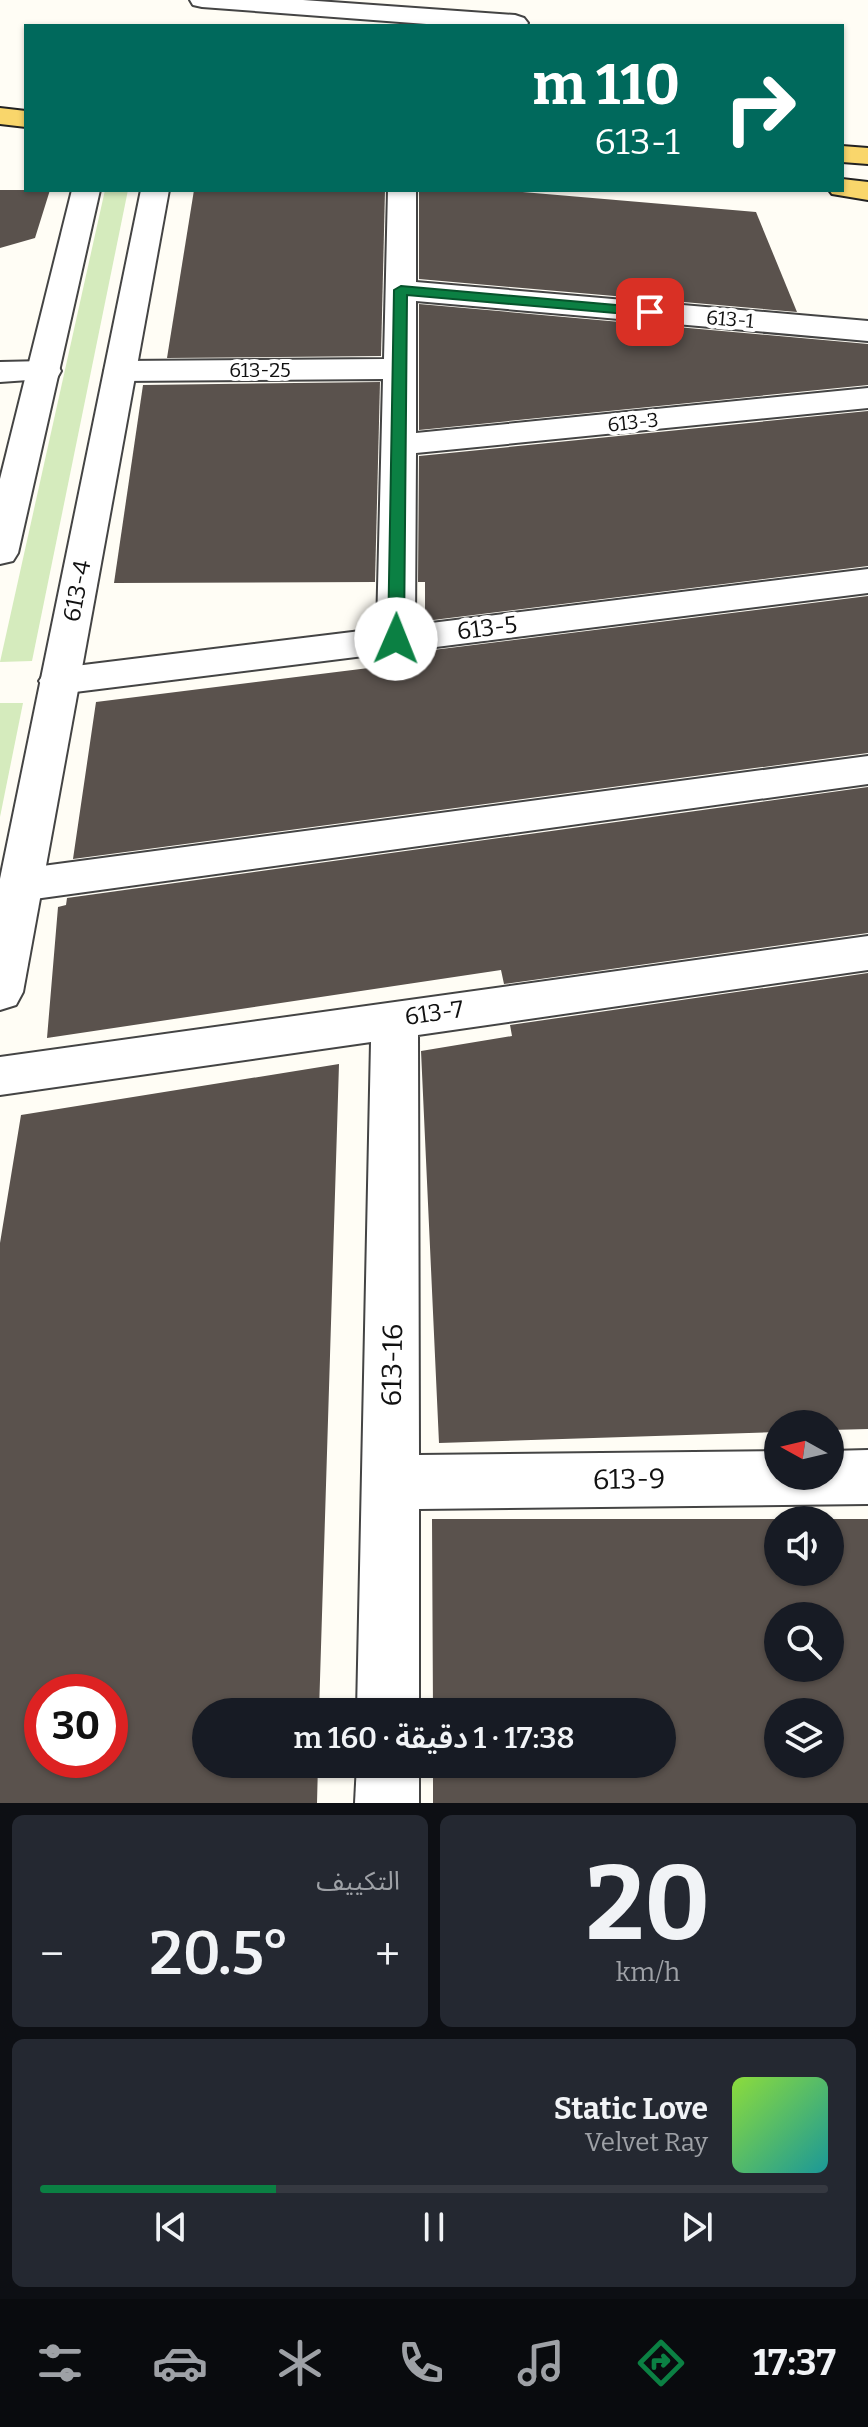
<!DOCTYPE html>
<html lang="ar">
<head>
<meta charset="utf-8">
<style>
  :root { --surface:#171b24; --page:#242831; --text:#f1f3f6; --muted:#9ea1a6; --line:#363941; --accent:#0b8043 }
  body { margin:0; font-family:Bitter,"Noto Sans Arabic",serif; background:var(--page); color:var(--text); direction:rtl; height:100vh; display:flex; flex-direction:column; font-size:30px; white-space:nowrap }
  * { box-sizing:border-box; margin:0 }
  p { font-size:26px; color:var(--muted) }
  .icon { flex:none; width:44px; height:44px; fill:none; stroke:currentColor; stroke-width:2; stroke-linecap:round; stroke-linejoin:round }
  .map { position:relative; height:1803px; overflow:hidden; direction:ltr }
  .details { display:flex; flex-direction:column; gap:12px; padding:12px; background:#0d0f14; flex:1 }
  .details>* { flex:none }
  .hud { position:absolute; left:24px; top:24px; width:820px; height:168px; border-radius:0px; box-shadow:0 2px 6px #0004; direction:rtl; background:#00695c; color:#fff; overflow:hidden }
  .needle { width:52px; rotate:278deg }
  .controls { position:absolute; left:764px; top:1410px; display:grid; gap:16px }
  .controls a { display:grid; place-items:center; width:80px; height:80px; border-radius:50%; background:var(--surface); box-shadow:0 2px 6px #0004; font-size:40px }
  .speed { position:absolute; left:24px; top:1674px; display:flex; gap:16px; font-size:40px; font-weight:700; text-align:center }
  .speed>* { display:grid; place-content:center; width:104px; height:104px; border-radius:50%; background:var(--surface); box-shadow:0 2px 6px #0004; line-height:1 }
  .speed .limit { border:12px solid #d22; background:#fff; color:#111 }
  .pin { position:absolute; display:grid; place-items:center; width:68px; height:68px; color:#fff; margin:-34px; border-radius:16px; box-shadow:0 4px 12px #0006 }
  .me { position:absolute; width:88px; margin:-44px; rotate:1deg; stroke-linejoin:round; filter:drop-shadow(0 0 6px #0008) }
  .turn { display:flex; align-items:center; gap:28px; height:168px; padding:0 32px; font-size:36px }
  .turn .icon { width:104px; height:104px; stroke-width:2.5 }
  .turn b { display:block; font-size:56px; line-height:68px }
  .big { font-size:60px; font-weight:600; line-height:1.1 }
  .details .widget { flex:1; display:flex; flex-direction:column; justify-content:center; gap:12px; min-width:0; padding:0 28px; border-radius:12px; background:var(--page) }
  .details .dial { align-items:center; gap:0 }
  .dial b { font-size:104px; line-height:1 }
  .song { display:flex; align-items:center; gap:24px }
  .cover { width:96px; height:96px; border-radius:12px; background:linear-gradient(135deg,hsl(90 70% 55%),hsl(180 70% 35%)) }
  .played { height:8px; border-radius:4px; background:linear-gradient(90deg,var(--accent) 30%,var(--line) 30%) }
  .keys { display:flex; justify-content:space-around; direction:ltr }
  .heat { display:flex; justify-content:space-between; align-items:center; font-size:44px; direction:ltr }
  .details .tiles { flex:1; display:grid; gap:12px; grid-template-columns:1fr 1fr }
  .widget:last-child { grid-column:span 2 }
  .trip { position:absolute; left:192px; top:1698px; width:484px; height:80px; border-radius:40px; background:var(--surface); box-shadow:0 2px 6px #0004; font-weight:600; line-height:80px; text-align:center; direction:rtl }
  .dock { display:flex; height:128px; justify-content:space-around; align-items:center; background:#090b0e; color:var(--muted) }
  .dock .icon { width:56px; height:56px }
  .dock .active { color:var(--accent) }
  .dock b { font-size:36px; color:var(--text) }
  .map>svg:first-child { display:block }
  .green { fill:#d5ebbd }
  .building { fill:#5a524d; fill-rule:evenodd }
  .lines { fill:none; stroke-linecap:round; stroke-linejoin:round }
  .minor-casing { stroke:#444; stroke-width:4 }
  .tertiary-casing { stroke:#444; stroke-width:4 }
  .primary-casing { stroke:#222; stroke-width:4 }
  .minor { fill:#fff; fill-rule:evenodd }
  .tertiary { fill:#fff; fill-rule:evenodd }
  .primary { fill:#f9d66b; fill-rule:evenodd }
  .route { fill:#0b8043; stroke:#07532c; stroke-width:2 }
  .labels { text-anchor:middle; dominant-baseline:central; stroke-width:8; stroke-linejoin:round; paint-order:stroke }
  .far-street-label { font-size:20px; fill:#111; stroke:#fff }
  .street-label { font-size:24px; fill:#111; stroke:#fff }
  .near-street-label { font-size:28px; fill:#111; stroke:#fff }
</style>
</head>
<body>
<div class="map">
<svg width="868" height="1803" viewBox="0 0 868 1803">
  <rect width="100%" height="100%" fill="#fffdf5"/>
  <!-- green -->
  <g class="green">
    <polygon points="105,190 128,190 32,661 0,662"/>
    <polygon points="0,703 23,703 0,817"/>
  </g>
  <!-- building -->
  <g class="building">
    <polygon points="0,190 50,190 35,238 0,248"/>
    <polygon points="194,190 385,190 381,356 167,358"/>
    <polygon points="419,190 500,190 756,212 797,312 419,279"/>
    <polygon points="419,304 868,344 868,385 419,430"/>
    <polygon points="380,382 375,582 114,583 143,385"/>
    <polygon points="868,411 868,566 425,621 425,582 418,582 419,456"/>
    <polygon points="868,596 868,753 73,859 96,702 425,661 425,651"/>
    <polygon points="868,787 868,933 504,984 501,970 47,1038 58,907 66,905 67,898"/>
    <polygon points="868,973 868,1429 830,1430 830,1424 778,1424 778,1432 439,1443 421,1051 512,1036 510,1025"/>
    <path d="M339,1064L319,1712H206V1764H318L317,1803H0V1243L21,1115ZM42,1692H110V1760H42Z"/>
    <path d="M432,1519H868V1803H433V1764H662V1712H433ZM778,1520H830V1572H778ZM778,1616H830V1668H778ZM778,1712H830V1764H778Z"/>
  </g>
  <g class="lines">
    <defs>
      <g id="minor">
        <polygon points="190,0 303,0 515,15 524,18 528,23 526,26 453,26 202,7 193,5"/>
        <polygon points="388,190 416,190 416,282 868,321 868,341 416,301 416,433 868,388 868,408 416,453 415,625 868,569 868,593 59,694 45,690 39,681 45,672 59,668 377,629 383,379 120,381 108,378 104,371 108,364 120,361 384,359"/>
        <polygon points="45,361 57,364 61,371 57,378 0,382 0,362"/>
        <polygon points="868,756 868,784 20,901 5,896 0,888 5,874 20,869"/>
        <polygon points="868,936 868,970 418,1035 419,1455 778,1451 778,1476 830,1476 830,1451 868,1450 868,1504 419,1509 419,1712 357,1712 371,1042 0,1095 0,1057"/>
        <polygon points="357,1764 419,1764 419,1803 355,1803"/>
      </g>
      <g id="tertiary">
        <polygon points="72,190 100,190 18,553 13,561 0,564 0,479"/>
        <polygon points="141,190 169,190 23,992 16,1005 0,1010 0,879"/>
      </g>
      <g id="primary">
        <polygon points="0,108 26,111 26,127 0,124"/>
        <polygon points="842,146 868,148 868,164 842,162"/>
        <polygon points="842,179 868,182 868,200 832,194 829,190 842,190"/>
      </g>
    </defs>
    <!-- minor casing -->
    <use href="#minor" class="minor-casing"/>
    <!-- tertiary casing -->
    <use href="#tertiary" class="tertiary-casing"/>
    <!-- primary casing -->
    <use href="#primary" class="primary-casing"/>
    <!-- minor -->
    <use href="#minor" class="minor"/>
    <!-- tertiary -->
    <use href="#tertiary" class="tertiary"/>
    <!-- primary -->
    <use href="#primary" class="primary"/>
  </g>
  <!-- route -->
  <polygon class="route" points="401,286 650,308 656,312 650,316 407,295 404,639 396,644 388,639 394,290"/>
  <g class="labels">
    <!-- far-street labels -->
    <g class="far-street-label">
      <text transform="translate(730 319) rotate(5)">613-1</text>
      <text x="260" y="370">613-25</text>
      <text transform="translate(633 422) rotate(-6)">613-3</text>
    </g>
    <!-- street labels -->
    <g class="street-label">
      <text transform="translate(77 591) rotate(-79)">613-4</text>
      <text transform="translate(487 628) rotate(-7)">613-5</text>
      <text transform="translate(434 1013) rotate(-8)">613-7</text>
    </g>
    <!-- near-street labels -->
    <g class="near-street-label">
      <text transform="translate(392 1365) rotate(-89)">613-16</text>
      <text transform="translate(629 1479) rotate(-1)">613-9</text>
    </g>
  </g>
</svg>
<div class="controls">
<a><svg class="needle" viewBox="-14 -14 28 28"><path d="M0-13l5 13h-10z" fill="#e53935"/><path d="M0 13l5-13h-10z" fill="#9ea1a6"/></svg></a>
<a><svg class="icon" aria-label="sound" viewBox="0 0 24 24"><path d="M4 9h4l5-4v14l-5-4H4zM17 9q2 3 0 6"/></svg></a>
<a><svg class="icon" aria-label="search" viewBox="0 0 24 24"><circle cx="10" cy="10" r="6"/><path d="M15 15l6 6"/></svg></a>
<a><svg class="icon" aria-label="layers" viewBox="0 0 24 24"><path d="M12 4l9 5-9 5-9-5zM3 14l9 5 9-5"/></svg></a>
</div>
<div class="speed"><div class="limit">30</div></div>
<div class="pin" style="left:650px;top:312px;background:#d93025"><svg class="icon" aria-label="arrive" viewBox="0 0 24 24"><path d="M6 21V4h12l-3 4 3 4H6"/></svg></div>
<svg class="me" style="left:396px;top:639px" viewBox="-20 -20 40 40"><circle r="19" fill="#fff"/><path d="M0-13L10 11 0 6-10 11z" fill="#0b8043"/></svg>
<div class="trip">17:38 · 1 دقيقة · 160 m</div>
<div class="hud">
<div class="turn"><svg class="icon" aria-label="right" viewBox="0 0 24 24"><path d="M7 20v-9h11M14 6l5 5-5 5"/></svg><div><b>110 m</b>613-1</div></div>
</div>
</div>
<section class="details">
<div class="tiles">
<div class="widget dial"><b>20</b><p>km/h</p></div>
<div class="widget"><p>التكييف</p>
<div class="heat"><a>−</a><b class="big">20.5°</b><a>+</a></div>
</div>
<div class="widget">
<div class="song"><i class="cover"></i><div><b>Static Love</b><p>Velvet Ray</p></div></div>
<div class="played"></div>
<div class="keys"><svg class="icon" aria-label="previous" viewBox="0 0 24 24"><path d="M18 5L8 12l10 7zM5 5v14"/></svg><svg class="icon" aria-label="pause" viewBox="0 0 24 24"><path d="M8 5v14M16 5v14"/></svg><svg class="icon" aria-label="next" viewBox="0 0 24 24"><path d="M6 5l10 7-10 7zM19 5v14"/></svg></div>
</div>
</div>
</section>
<nav class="dock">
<b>17:37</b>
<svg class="icon active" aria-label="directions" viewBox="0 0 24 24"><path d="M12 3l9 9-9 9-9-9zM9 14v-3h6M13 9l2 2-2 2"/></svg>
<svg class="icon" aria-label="music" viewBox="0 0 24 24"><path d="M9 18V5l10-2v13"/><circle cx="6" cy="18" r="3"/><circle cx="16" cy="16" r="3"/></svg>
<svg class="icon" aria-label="phone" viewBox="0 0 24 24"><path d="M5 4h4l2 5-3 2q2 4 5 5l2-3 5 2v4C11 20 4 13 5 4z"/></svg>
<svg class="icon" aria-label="climate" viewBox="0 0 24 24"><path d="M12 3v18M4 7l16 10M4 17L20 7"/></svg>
<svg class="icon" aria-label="car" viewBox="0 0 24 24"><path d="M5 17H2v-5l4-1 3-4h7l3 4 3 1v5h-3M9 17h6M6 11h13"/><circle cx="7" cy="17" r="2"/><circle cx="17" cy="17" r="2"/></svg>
<svg class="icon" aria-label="filters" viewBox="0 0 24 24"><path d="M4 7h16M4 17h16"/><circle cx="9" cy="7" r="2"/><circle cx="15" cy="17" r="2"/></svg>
</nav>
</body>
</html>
